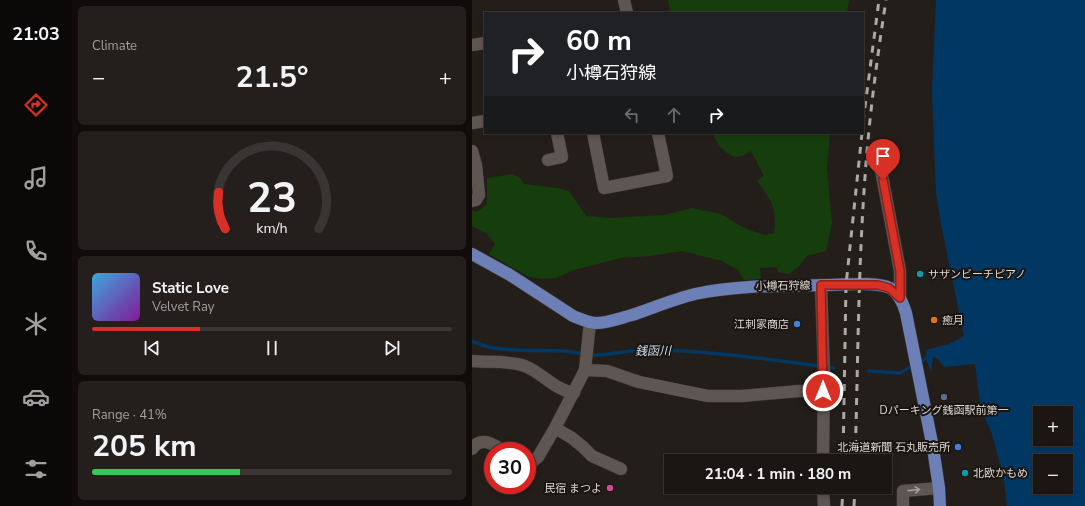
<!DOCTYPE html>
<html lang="en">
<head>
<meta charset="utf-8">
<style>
  :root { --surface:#1b1614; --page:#241f1d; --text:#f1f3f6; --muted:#a09fa0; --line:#393534; --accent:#d93025 }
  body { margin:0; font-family:"Nunito Sans","Noto Sans JP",sans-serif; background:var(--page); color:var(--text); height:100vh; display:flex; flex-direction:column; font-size:15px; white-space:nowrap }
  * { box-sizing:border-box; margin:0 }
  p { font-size:13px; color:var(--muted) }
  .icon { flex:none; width:22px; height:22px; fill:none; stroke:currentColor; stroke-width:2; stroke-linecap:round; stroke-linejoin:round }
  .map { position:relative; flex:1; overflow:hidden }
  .sheet { display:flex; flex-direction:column; gap:6px; padding:6px; background:#0f0c0b; width:400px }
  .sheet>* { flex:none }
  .guide { position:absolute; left:12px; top:12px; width:380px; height:122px; border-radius:0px; box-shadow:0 2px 6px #0003,0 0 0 1px var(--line); background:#202124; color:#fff; overflow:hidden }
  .fabs { position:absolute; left:561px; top:406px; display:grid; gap:8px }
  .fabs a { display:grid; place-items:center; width:40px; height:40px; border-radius:0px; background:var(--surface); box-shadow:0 2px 6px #0003,0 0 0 1px var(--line); font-size:20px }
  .speed { position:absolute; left:12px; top:442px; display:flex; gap:8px; font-size:20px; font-weight:700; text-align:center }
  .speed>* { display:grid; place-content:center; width:52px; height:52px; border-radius:50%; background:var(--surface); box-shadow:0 2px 6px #0003,0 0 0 1px var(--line); line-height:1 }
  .speed .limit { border:6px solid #d22; background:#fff; color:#111 }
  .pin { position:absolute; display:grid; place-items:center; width:34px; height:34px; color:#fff; margin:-41px -17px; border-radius:50% 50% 50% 0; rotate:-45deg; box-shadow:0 0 4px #0007 }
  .pin .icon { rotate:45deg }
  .me { position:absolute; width:44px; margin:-22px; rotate:0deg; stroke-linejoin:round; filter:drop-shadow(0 0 3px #0008) }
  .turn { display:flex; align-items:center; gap:14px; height:84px; padding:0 16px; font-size:18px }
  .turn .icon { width:52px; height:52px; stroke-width:2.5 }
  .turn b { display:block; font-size:28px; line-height:34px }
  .lanes { display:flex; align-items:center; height:38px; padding:0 16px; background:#0003; justify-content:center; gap:20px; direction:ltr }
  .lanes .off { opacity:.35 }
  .big { font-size:30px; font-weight:700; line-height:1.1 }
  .sheet .card { flex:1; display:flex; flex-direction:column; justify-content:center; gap:6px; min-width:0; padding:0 14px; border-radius:6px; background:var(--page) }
  .sheet .dial { align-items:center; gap:0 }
  .dial svg { height:104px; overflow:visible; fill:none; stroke:var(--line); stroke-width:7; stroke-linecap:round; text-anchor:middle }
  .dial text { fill:var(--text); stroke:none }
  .song { display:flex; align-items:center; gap:12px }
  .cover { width:48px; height:48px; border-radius:6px; background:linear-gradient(135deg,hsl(200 70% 55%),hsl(290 70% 35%)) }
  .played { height:4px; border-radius:2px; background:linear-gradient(90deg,var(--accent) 30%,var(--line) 30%) }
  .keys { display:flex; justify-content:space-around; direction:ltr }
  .heat { display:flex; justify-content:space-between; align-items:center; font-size:22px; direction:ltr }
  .charge { height:6px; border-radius:3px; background:linear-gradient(90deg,#34c759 41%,var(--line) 0) }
  .trip { position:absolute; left:192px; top:454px; width:228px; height:40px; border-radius:0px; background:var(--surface); box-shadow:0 2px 6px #0003,0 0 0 1px var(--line); font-weight:700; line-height:40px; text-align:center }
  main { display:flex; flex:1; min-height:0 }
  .menu { display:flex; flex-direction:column; width:72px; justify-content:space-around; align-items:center; background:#0b0908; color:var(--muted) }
  .menu .icon { width:28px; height:28px }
  .menu .active { color:var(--accent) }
  .menu b { font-size:18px; color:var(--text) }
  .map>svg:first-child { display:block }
  .green { fill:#153e0c }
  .water { fill:#003863; fill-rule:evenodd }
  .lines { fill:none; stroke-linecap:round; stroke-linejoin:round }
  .stream { stroke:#003863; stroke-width:3.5 }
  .minor-casing { stroke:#3f3b38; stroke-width:13 }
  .major-casing { stroke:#3f3b38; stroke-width:13 }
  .minor { stroke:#5d5652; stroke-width:12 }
  .major { stroke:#6c7fb6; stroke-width:12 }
  .rail { stroke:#ada9a6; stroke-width:3; stroke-dasharray:7 7; stroke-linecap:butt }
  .oneway { stroke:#a49f9c }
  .route-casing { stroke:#8d1f18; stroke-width:10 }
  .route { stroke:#d93025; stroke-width:7 }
  .culture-dot { fill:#0f9aa8; stroke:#1a1511; stroke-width:1.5 }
  .food-dot { fill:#e8710a; stroke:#1a1511; stroke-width:1.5 }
  .shop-dot { fill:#3f7fe0; stroke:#1a1511; stroke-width:1.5 }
  .service-dot { fill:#5c6f8a; stroke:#1a1511; stroke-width:1.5 }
  .hotel-dot { fill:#d1479c; stroke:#1a1511; stroke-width:1.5 }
  .labels { text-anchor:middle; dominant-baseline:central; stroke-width:4; stroke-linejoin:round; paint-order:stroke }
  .poi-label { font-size:11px; fill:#dfdbd8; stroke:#1a1511; text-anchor:start }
  .street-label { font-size:11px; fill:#dfdbd8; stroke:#1a1511 }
  .water-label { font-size:12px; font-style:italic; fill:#cfdff0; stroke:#1a1511 }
</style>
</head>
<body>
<main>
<nav class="menu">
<b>21:03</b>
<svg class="icon active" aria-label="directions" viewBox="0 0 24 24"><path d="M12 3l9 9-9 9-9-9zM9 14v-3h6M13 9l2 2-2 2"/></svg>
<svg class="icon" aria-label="music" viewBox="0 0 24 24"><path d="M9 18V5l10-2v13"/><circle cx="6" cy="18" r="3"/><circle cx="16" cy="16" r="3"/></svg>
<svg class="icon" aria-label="phone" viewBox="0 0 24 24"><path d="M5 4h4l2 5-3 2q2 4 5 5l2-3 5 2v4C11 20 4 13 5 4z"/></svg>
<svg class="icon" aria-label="climate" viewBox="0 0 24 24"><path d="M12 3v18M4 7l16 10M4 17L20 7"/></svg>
<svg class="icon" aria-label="car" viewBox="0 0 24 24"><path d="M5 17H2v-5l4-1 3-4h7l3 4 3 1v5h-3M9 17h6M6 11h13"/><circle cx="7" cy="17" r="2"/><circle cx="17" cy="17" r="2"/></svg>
<svg class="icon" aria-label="filters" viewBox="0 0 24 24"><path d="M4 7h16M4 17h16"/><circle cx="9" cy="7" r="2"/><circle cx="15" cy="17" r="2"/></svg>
</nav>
<section class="sheet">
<div class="card"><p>Climate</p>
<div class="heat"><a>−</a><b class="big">21.5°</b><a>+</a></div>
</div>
<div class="card dial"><svg viewBox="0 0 100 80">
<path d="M14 69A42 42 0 1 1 86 69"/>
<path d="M14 69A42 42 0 0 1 9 41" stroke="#d93025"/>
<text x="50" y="56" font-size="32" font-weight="700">23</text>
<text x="50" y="72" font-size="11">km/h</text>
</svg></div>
<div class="card">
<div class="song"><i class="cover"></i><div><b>Static Love</b><p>Velvet Ray</p></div></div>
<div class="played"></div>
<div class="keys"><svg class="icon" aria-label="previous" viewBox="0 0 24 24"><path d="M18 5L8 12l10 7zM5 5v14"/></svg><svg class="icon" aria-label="pause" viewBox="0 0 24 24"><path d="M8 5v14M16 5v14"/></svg><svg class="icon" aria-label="next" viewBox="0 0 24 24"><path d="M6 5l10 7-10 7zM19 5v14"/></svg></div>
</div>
<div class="card"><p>Range · 41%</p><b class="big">205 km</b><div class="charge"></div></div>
</section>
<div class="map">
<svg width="613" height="506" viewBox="0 0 613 506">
  <rect width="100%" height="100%" fill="#241e1a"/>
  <!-- green -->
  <g class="green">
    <polygon points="196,0 377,0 375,13 198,13"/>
    <path d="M241,133H358L355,167L360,224L354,251L335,256L326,267L317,274L306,272L305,267L288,268L289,279L272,280L266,270L250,261L210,251L178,256L149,258L102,270L84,278L69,279L55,276L17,254L23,244L14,233L0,226V211L5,212L15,204V178L41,174L48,178L52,184L86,188L97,191L114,216L140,218L193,215L220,208L249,214L267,225L280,231L293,235L302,233C305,206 300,202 285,181L292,176L279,151C275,153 270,157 265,157C254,156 243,142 241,133Z"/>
  </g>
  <!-- water -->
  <path class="water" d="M464,0H613V506H535L532,479L520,434L509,409L503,364L472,367L466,359L461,357L459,371L455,362L454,350L477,344L492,336L469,224L464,192L460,92ZM568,413H594V439H568ZM568,461H594V487H568Z"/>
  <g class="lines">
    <!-- stream -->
    <g class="stream">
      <path d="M0,341C27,354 60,349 90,351C102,351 114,356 126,355C142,354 158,350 175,350C237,350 300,360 362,368"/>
      <polyline points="397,371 428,373 458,356"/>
    </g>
    <defs>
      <g id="minor">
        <polyline points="152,0 155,13"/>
        <polyline points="0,45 13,43"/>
        <polyline points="0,123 13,121"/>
        <polyline points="121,133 132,188 195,176 186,133"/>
        <polyline points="0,151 4,165 7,195 4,200 0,201"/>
        <polyline points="76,160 90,157 85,133"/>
        <polyline points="408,165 428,271 428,298"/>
        <polyline points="349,285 352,372 351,461"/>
        <path d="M0,361C17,363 36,360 53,366C70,373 83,390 102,393"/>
        <polyline points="113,370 135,371 167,382 236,396 270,396 327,391 351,391"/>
        <polyline points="83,428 100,438 111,447 120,456 149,469"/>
        <path d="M0,449C9,435 22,445 32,451"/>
        <polyline points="55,464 56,465 66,457 83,428 113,370 118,322"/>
        <polyline points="351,487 352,506"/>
        <polyline points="431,506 431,491 467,488"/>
      </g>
      <path id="major" d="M0,254L38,275L101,316C109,319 116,323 124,323C136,323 148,318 160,315C181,308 202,299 223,294C266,285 310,286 354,285C370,285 404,281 418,288C427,293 431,303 434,313L461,448L467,488L468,506"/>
    </defs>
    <!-- minor casing -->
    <use href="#minor" class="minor-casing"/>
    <!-- major casing -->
    <use href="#major" class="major-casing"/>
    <!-- minor -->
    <use href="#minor" class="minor"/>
    <!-- major -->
    <use href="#major" class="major"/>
    <!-- rail -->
    <g class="rail">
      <polyline points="391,122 407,0"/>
      <polyline points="371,461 374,285 390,133"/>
      <path d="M383,461C386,366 386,271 393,177C397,118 405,59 414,0"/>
      <polyline points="370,506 371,487"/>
      <polyline points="382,506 383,487"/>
    </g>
  </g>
  <!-- one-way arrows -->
  <defs><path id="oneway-shaft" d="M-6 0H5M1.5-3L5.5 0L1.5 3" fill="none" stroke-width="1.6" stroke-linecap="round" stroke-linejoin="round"/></defs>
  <use class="oneway" href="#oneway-shaft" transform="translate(442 490) rotate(-6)"/>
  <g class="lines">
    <defs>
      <polyline id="route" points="351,391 349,285 406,285 417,288 428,298 428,271 411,180"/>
    </defs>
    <!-- route casing -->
    <use href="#route" class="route-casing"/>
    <!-- route -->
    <use href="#route" class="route"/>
  </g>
  <!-- markers -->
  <g class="culture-dot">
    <circle cx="448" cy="274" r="4"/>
    <circle cx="493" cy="473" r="4"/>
  </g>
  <circle class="food-dot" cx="462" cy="320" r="4"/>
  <g class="shop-dot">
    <circle cx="325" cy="324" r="4"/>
    <circle cx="486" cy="447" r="4"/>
  </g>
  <circle class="service-dot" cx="472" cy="397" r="4"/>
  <circle class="hotel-dot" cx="138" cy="488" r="4"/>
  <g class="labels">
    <!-- poi labels -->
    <g class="poi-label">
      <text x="456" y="274">サザンビーチピアノ</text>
      <text x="470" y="320">癒月</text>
      <text x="317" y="324" text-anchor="end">江刺家商店</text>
      <text x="472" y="410" text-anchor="middle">Dパーキング銭函駅前第一</text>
      <text x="478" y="447" text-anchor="end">北海道新聞 石丸販売所</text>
      <text x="501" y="473">北欧かもめ</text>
      <text x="130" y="488" text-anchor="end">民宿 まつよ</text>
    </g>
    <!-- street labels -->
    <g class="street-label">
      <text transform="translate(311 286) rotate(-1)">小樽石狩線</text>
    </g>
    <!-- water labels -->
    <g class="water-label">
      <text transform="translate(181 351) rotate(-1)">銭函川</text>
    </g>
  </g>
</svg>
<div class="fabs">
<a>+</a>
<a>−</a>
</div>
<div class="speed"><div class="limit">30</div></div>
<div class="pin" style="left:411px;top:180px;background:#d93025"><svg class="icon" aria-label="arrive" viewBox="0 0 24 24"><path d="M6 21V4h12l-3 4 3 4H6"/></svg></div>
<svg class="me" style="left:351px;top:391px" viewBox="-20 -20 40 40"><circle r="17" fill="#d93025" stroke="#fff" stroke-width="3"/><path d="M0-11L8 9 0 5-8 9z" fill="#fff"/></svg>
<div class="trip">21:04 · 1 min · 180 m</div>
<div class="guide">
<div class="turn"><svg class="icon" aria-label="right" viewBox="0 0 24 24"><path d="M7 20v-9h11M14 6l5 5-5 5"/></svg><div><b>60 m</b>小樽石狩線</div></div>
<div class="lanes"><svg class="icon off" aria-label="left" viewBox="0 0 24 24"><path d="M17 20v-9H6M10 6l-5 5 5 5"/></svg><svg class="icon off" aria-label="ahead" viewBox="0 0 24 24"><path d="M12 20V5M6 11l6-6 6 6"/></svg><svg class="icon" aria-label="right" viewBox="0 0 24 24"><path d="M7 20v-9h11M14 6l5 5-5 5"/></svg></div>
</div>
</div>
</main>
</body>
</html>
